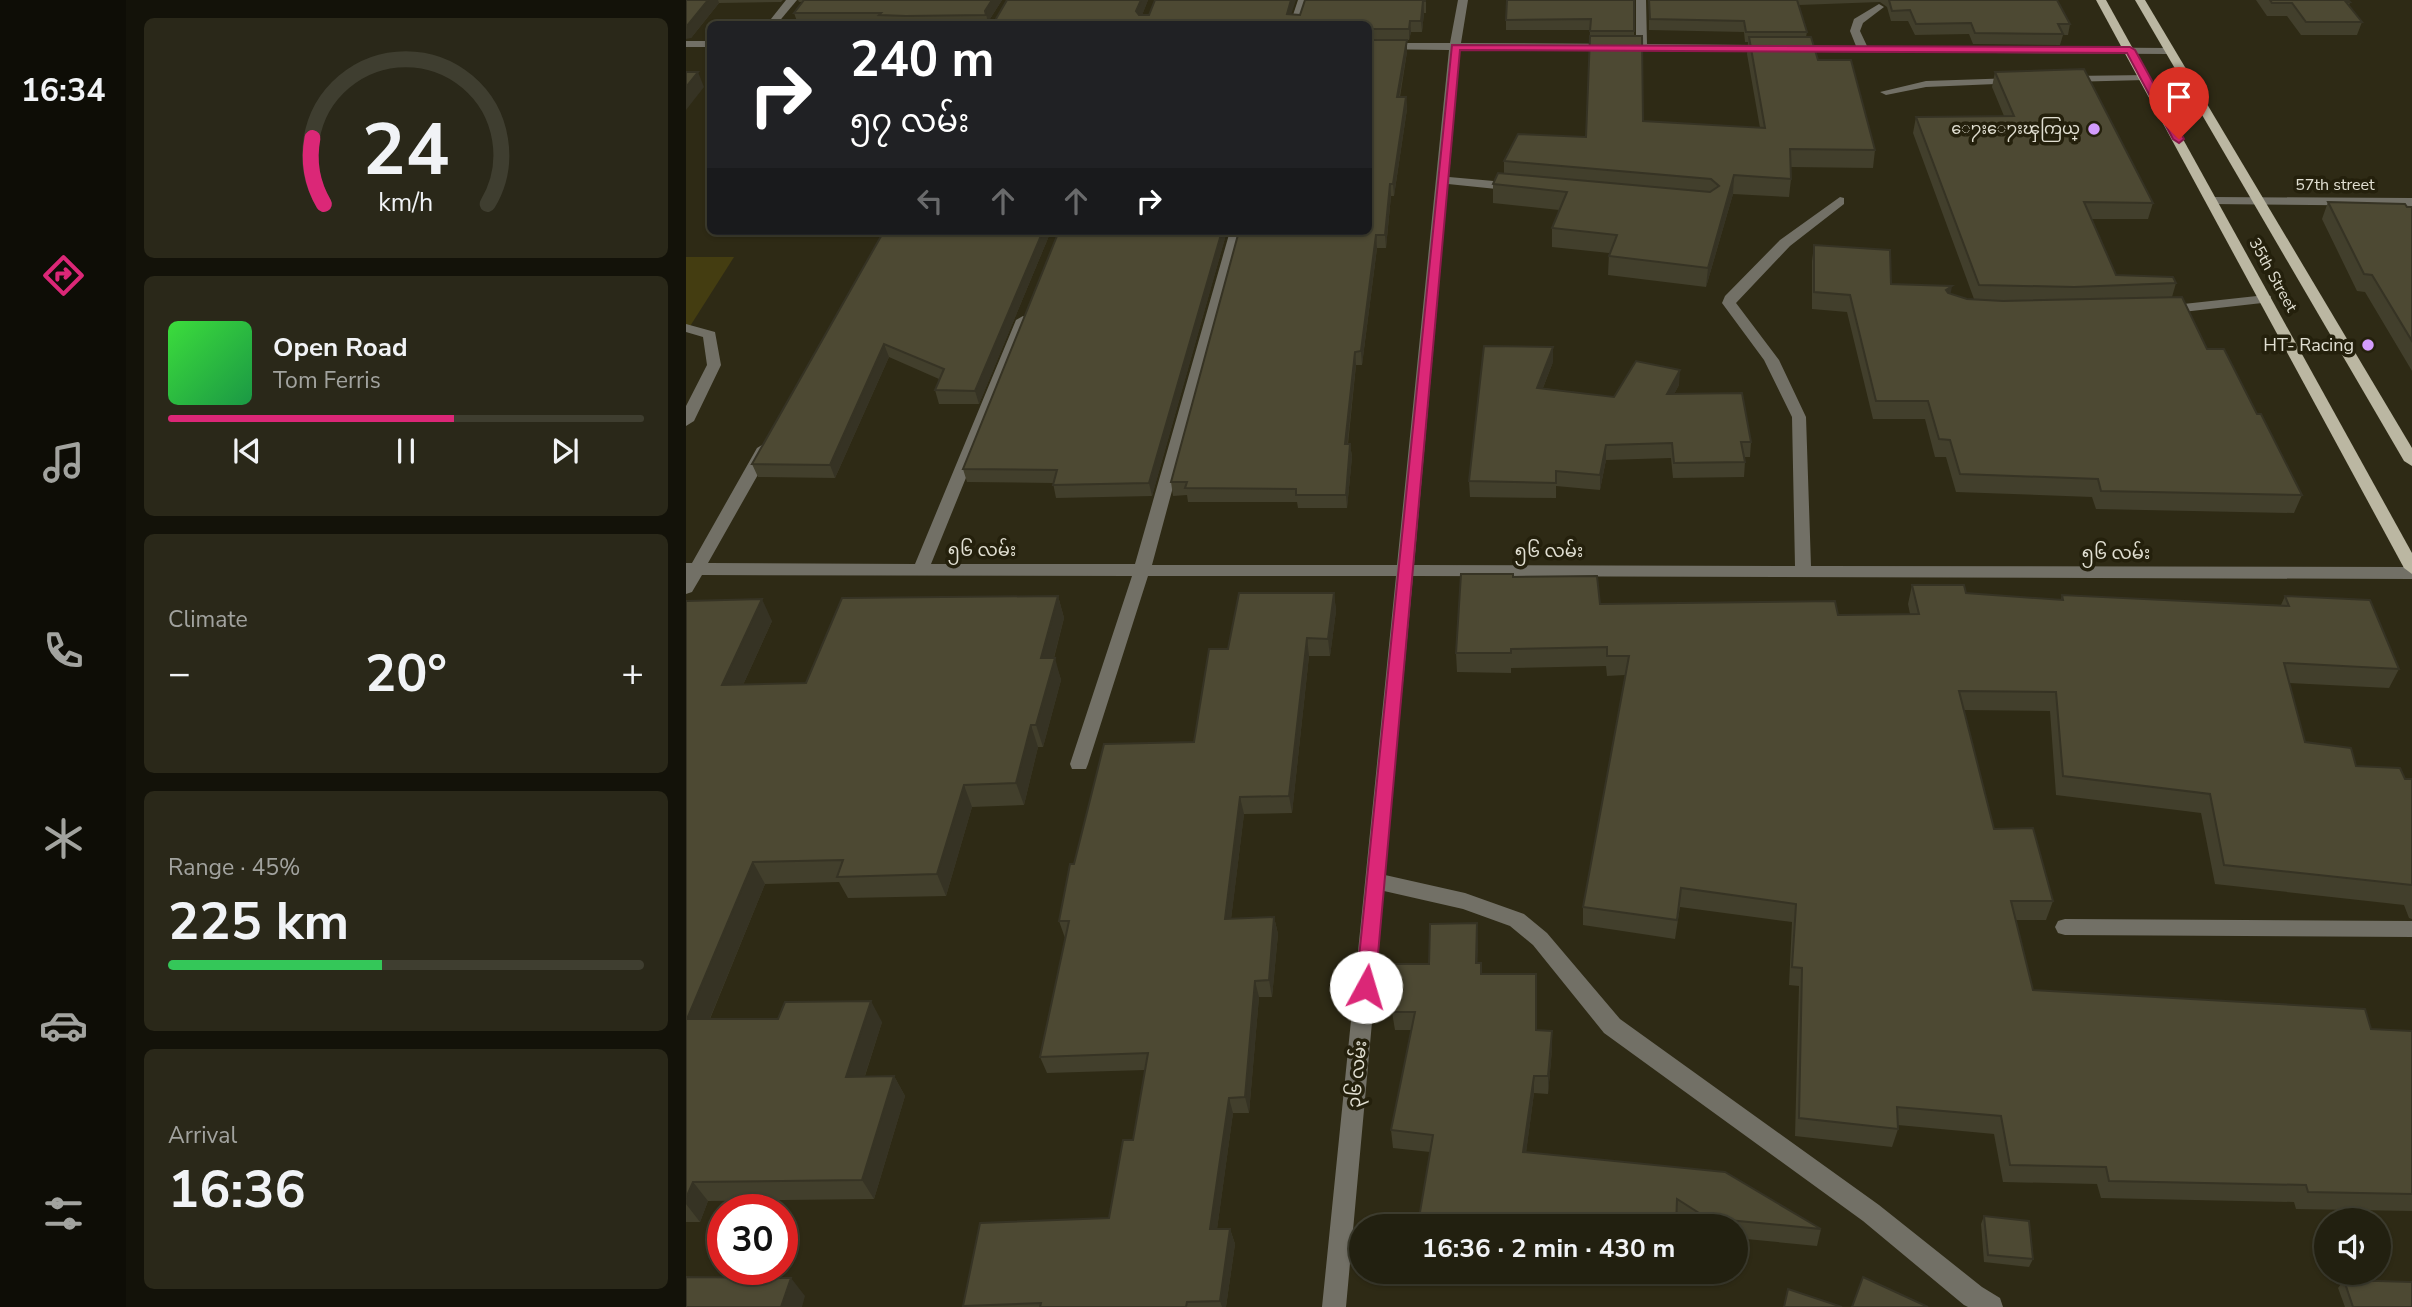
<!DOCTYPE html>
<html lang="en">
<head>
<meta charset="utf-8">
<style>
  :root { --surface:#222010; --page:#2a2819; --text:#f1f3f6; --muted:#a2a39f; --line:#3f3e30; --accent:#db2777 }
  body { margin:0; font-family:"Nunito Sans","Noto Sans Myanmar",sans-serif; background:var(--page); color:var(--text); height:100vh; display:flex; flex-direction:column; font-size:26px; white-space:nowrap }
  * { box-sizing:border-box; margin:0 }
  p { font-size:23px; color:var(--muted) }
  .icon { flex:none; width:38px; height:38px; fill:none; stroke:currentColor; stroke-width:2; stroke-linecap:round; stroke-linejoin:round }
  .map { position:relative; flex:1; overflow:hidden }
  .details { display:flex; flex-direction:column; gap:18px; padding:18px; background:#131209; width:560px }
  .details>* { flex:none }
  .guide { position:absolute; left:21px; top:21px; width:665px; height:214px; border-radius:10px; box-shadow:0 2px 5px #0004,0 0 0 2px var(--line); background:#202124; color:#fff; overflow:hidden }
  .controls { position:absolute; left:1628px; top:1208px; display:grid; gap:14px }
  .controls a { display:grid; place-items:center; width:77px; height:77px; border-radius:50%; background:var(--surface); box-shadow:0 2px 5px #0004,0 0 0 2px var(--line); font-size:35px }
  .speed { position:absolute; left:21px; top:1194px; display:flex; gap:14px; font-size:35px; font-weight:700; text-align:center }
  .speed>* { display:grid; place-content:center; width:91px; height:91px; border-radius:50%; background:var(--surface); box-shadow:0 2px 5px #0004,0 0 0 2px var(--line); line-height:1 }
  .speed .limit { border:10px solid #d22; background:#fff; color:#111 }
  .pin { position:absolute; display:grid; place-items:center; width:60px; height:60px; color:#fff; margin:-72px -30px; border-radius:50% 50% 50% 0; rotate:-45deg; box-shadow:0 0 7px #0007 }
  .pin .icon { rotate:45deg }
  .me { position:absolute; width:77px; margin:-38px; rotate:6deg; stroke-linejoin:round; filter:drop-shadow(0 0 5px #0008) }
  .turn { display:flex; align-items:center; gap:24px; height:147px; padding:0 28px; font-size:32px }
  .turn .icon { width:91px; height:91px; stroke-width:2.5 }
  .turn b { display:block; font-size:49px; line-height:60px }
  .lanes { display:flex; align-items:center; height:66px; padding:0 28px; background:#0003; justify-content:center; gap:35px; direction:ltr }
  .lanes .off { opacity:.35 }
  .big { font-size:52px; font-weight:700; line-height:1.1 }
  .details .card { flex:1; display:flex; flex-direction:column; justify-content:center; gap:10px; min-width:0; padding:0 24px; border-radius:10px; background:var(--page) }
  .details .dial { align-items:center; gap:0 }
  .dial svg { height:182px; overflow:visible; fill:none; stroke:var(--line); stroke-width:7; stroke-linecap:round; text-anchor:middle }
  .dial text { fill:var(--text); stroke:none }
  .song { display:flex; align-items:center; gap:21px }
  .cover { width:84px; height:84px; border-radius:10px; background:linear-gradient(135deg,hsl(120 70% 55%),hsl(140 70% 35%)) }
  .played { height:7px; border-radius:4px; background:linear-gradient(90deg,var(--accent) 60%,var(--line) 60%) }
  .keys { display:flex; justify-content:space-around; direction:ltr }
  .heat { display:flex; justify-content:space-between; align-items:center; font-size:38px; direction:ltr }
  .charge { height:10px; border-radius:5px; background:linear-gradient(90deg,#34c759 45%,var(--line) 0) }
  .trip { position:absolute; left:663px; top:1214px; width:399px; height:70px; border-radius:35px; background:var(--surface); box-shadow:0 2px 5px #0004,0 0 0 2px var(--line); font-weight:700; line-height:70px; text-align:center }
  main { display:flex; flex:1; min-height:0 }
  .tabs { display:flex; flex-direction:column; width:126px; justify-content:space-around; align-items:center; background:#0e0d06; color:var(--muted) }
  .tabs .icon { width:49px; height:49px }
  .tabs .active { color:var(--accent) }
  .tabs b { font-size:32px; color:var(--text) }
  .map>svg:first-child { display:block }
  .green { fill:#443d11 }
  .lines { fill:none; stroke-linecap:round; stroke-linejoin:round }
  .minor { fill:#727066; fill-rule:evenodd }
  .major { fill:#bbb7a2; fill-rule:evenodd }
  .wall { fill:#423f2c }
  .shaded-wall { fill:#363324 }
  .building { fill:#4d4933; stroke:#363324; stroke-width:2 }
  .route { fill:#db2777; stroke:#8e194d; stroke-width:2 }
  .poi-dot { fill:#d39cfc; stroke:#24200c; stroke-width:2.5 }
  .labels { text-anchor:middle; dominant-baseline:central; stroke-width:7; stroke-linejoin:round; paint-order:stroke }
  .far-poi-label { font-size:16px; fill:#e1dfd2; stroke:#24200c; text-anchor:end }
  .far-street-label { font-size:16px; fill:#e1dfd2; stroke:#24200c }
  .poi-label { font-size:18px; fill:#e1dfd2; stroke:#24200c; text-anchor:end }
  .street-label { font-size:18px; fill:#e1dfd2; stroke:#24200c }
</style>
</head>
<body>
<main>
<nav class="tabs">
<b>16:34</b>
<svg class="icon active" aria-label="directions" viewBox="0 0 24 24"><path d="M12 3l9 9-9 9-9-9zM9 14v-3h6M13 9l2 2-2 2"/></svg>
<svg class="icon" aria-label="music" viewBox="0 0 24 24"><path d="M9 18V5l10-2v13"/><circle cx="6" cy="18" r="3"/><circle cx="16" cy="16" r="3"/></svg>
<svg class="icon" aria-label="phone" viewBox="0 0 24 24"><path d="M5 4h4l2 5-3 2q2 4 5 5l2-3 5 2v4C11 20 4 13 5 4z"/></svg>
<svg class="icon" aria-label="climate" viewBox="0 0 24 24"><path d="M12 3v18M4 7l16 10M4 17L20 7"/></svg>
<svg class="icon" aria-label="car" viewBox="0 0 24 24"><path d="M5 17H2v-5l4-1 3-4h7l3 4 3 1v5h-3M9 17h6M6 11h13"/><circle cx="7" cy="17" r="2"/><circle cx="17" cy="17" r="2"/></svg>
<svg class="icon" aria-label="filters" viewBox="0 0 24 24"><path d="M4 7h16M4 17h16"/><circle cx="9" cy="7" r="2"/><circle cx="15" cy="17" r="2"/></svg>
</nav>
<section class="details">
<div class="card dial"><svg viewBox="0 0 100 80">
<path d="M14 69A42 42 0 1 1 86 69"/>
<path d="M14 69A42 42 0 0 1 9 40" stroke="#db2777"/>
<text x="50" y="56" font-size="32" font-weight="700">24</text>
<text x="50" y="72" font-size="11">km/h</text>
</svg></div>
<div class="card">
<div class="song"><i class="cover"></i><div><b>Open Road</b><p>Tom Ferris</p></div></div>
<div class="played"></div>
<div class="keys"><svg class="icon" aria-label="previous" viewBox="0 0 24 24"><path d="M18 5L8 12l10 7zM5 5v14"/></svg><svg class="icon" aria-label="pause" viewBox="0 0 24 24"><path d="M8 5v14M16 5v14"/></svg><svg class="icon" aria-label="next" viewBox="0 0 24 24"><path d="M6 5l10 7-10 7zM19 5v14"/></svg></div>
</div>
<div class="card"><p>Climate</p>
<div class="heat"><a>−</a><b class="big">20°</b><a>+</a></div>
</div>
<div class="card"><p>Range · 45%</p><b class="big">225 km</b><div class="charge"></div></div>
<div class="card"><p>Arrival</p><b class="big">16:36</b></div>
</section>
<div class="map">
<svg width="1726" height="1307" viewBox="0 0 1726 1307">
  <rect width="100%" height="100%" fill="#2e2a15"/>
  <!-- green -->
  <polygon class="green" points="0,257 48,257 1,331 0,331"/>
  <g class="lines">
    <!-- minor -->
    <g class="minor">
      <polygon points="100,0 111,0 91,24 81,24"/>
      <polygon points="612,0 622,0 614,24 604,24"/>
      <polygon points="772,0 782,0 775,43 950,44 950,0 960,0 961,44 1170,46 1164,31 1168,19 1193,4 1198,7 1177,23 1174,31 1181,46 1482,48 1488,51 1482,54 774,50 763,177 830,183 836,187 830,191 762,184 728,565 1109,566 1106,417 1078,360 1036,303 1039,296 1094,240 1154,197 1158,198 1158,204 1104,246 1050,303 1093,360 1120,417 1125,566 1726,567 1726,579 727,576 699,875 779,893 838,914 861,933 934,1019 1193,1205 1296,1287 1314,1298 1317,1307 1282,1307 1278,1305 1177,1221 918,1033 847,945 824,926 777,909 698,891 660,1307 636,1307 710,576 462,576 402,764 400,769 386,769 384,764 446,576 16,575 6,592 0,594 0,563 6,563 71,448 79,443 87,448 22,563 229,564 330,320 337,316 344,320 245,564 449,564 544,231 556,231 466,565 711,565 763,50 682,49 682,43 764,43"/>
      <rect x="0" y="41" width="24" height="6"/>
      <polygon points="1463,75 1463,79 1459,80 1382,82 1376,79 1382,76"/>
      <polygon points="1329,78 1335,81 1333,83 1240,87 1200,95 1194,92 1240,81"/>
      <polygon points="1526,197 1726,198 1726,206 1522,204 1522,198"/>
      <polygon points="1580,295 1585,296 1585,302 1479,314 1472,310 1479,306"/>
      <polygon points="0,324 29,332 35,365 8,421 0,426 0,406 21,365 17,337 0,332"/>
      <polygon points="1379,919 1726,921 1726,937 1379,935 1372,933 1369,927 1372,921"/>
    </g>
    <!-- major -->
    <g class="major">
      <polygon points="1410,0 1420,0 1726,553 1726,574 1718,568"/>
      <polygon points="1449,0 1459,0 1726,448 1726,466 1718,461"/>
    </g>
  </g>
  <!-- wall -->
  <g class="wall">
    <polygon points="0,0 97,0 95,2 33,3 5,38"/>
    <polygon points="112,0 316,0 302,22 302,24 112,24 108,13 117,2 113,2"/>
    <polygon points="321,0 462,0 456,15 614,15 740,0 740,13 738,13 736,32 725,32 723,40 719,40 721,40 721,52 714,97 720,97 721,109 708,196 705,196 700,248 691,248 676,365 670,365 662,444 664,444 666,457 661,508 612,508 611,502 502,502 501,495 487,496 485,482 682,231 682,24 307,24"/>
    <polygon points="948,0 948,36 957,121 1074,128 1061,54 1062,42 1059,42 1058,32 963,30 963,0 1371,0 1384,24 1382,35 1377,35 1374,45 1287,44 1283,34 1229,35 1222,21 1205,21 1201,7 1194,2 1113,5 1121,32 1120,37 1132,60 1189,150 1187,168 1105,167 1105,179 1103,197 1047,194 1020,287 922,275 923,253 866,247 866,228 873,210 807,203 807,184 818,174 818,161 900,137 904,30 820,30 820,20"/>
    <polygon points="1570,0 1662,0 1664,2 1663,6 1676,22 1671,35 1615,35 1601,16 1581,16"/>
    <polygon points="1309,72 1467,203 1462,219 1405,219 1430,275 1490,283 1486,297 1521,349 1571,414 1616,495 1608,513 1410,509 1406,497 1270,492 1260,457 1249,457 1239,419 1187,419 1161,312 1126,309 1126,261 1128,245 1205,284 1264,294 1281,299 1288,299 1227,133 1230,117 1318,116 1306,87"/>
    <polygon points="1642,202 1726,207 1726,371 1679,292 1671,291 1636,219"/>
    <polygon points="198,231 365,231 293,404 253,404 249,390 253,379 203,357 149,478 72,477 66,464"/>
    <polygon points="541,231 466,496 370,498 367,483 281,482 277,469"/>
    <polygon points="867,362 857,388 928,397 993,385 988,394 1065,442 1064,457 1058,457 1059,462 1058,477 987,478 985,458 920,460 914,490 870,486 870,498 784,497 783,481"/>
    <polygon points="827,577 914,604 1152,615 1224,614 1222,604 1226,585 1280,593 1375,600 1376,595 1595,605 1599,596 1713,669 1703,688 1603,683 1619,742 1670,766 1719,779 1726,779 1726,919 1723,918 1718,905 1529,884 1515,813 1370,795 1364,711 1278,710 1308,829 1367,901 1360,920 1330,920 1347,990 1685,1029 1726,1031 1726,1211 1610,1209 1608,1202 1415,1198 1411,1184 1317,1182 1308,1134 1212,1125 1212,1129 1206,1147 1109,1136 1113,986 1103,985 1106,922 994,907 989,939 897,925 897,907 939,675 921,676 920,666 825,668 825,673 771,672 770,653"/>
    <polygon points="648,593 650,611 644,656 623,656 606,813 558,814 545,919 588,917 592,934 586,997 573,997 563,1113 547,1113 531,1229 544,1229 549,1244 540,1307 277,1307 277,1306 423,1218 447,1140 459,1070 361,1073 354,1057 379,938 373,921 388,864 508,742 542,649"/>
    <polygon points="372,596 378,618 368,658 375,680 357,747 352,747 338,805 286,807 260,896 162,898 153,882 79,884 24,1019 196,1022 179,1076 208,1076 219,1096 188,1199 22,1201 14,1222 0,1222 0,601 86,621 57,685 120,683"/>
    <polygon points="792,941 791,963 795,974 850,1030 866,1049 862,1094 848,1093 840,1152 1135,1229 1131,1246 1050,1238 1050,1227 1006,1227 990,1217 990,1227 734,1227 733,1218 744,1152 707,1148 705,1130 725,1030 709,1030 706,1012 743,964"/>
    <polygon points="1298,1216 1347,1259 1343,1267 1298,1262 1295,1224"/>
    <polygon points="1658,1280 1726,1307 1659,1307 1652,1288"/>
  </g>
  <!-- shaded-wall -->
  <g class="shaded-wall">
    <polygon points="22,0 32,0 33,3 5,38 0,39 0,27"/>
    <polygon points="306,0 316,0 302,22 299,11"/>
    <polygon points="455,0 462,0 453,23 450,11"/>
    <polygon points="605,0 610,0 602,24 601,14"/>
    <polygon points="737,1 738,13 736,32 735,21"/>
    <polygon points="724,21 725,32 723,40 723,29"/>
    <polygon points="721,40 721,52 711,109 711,97"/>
    <polygon points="12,72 18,87 0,110 0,87"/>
    <polygon points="720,97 721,109 708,196 707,184"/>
    <polygon points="1048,175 1047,194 1020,287 1022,268"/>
    <polygon points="704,184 705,196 700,248 699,235"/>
    <polygon points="357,231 365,231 293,404 289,391"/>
    <polygon points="536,231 541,231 466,496 463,483"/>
    <polygon points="690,235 691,248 676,365 675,351"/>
    <polygon points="1266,286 1263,303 1260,290"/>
    <polygon points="198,344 203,357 149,478 144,465"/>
    <polygon points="867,347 867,362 851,403 851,388"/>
    <polygon points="669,352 670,365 660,457 659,444"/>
    <polygon points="994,370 993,385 980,409 981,394"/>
    <polygon points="664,444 666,457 661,508 660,495"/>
    <polygon points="920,445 920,460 914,490 914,475"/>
    <polygon points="648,593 650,611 644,656 642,639"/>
    <polygon points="372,596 378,618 362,680 355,658"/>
    <polygon points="76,599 86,621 47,707 36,685"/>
    <polygon points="621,638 623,656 606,813 603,796"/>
    <polygon points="369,658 375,680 357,747 350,725"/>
    <polygon points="345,725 352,747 338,805 330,783"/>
    <polygon points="278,785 286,807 260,896 251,874"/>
    <polygon points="554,797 558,814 543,936 539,919"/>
    <polygon points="67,862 79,884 15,1040 1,1019"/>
    <polygon points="588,917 592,934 586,997 583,980"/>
    <polygon points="791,923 792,941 791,981 790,963"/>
    <polygon points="569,981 573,997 563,1113 559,1097"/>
    <polygon points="185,1001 196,1022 172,1097 160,1077"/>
    <polygon points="866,1031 866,1049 862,1094 862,1076"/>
    <polygon points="208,1076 219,1096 188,1199 176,1180"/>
    <polygon points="848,1076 848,1093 838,1169 837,1152"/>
    <polygon points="543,1098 547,1113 529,1244 524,1229"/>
    <polygon points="7,1182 22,1201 14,1222 0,1204 0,1198"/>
    <polygon points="544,1229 549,1244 540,1307 536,1307 534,1301"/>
    <polygon points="105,1278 119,1296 116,1307 95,1307"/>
  </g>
  <!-- building -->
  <g class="building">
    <polygon points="0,0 22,0 0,27"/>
    <polygon points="118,0 306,0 299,11 300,15 220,16 193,15 195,13 108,13"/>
    <polygon points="321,0 455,0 450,11 453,15 463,15 469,0 605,0 601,14 614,15 619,0 739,0 739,1 737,1 735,21 724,21 723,29 682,29 682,24 307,24"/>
    <polygon points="821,0 948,0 948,31 904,31 905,19 820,20"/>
    <polygon points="963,0 1111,0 1121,32 1060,32 1058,21 964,19"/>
    <polygon points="1203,0 1371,0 1384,24 1372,24 1377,34 1289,33 1285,23 1230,24 1224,10 1206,11"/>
    <polygon points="1584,0 1662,0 1664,2 1660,2 1676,22 1620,22 1606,3 1586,3"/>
    <polygon points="904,36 956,36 957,121 1079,128 1063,37 1125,37 1132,60 1165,60 1189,150 1104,149 1105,179 1048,175 1022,268 923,256 931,235 866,228 881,192 807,184 812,173 1024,192 1033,186 1025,179 818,161 832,134 900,137"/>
    <polygon points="682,40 721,40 711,97 720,97 707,184 704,184 699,235 690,235 675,351 669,352 659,444 664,444 660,495 610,495 610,489 499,488 501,482 485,482 553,231 682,231"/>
    <polygon points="1398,69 1467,203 1398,202 1430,275 1487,277 1490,283 1388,287 1293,285 1230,117 1328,116 1309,72"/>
    <polygon points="0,72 12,72 0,87"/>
    <polygon points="1642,202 1719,204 1721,207 1726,207 1726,341 1686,275 1678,274"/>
    <polygon points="198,231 357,231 289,391 249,390 258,369 198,344 144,465 66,464"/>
    <polygon points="373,231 536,231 463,483 367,485 371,470 277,469"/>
    <polygon points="1128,245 1204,250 1205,284 1266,286 1260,290 1262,293 1281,299 1317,301 1496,297 1521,349 1538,349 1571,414 1575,414 1616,495 1415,491 1412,479 1274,474 1264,440 1253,439 1242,401 1190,401 1164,295 1128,292"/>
    <polygon points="798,346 867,347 851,388 928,397 950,361 994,370 981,394 1056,393 1065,442 1055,442 1059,462 988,463 986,443 920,445 914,475 870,471 870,483 783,481"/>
    <polygon points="775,574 827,574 827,577 911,576 914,604 1149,601 1152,615 1233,614 1226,585 1278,585 1280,593 1377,600 1376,595 1603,606 1599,596 1684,600 1713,669 1598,663 1619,742 1665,748 1670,766 1714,768 1719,779 1726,779 1726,885 1538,865 1524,794 1377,776 1370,692 1273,691 1308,829 1347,828 1367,901 1325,901 1347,990 1679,1009 1685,1029 1726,1031 1726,1194 1622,1192 1620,1185 1423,1181 1420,1167 1324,1165 1315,1116 1211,1107 1212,1129 1113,1118 1116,968 1106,967 1110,904 995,888 991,920 897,907 943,656 921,656 921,647 825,649 825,653 770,653"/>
    <polygon points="553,593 648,593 642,639 621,638 603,796 554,797 539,919 588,917 583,980 569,981 559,1097 543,1098 524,1229 544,1229 534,1301 501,1302 500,1307 354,1307 355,1303 277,1306 294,1223 423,1218 437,1140 447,1140 462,1053 354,1057 383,921 373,921 384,864 388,864 418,744 508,742 523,649 542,649"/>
    <polygon points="372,596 355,658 369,658 350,725 345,725 330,783 278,785 251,874 151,877 157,860 67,862 1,1019 92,1019 99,1002 185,1001 160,1077 208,1076 176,1180 7,1182 0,1198 0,601 76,599 36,685 120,683 156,598"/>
    <polygon points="791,923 790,963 795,963 795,974 850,974 850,1030 866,1031 862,1076 848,1076 837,1152 1039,1172 1135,1229 1021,1218 991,1199 990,1227 817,1227 733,1218 747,1135 705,1130 729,1012 706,1012 709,964 743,964 744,924"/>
    <polygon points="1298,1216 1343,1221 1347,1259 1302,1255"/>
    <polygon points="0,1277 105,1278 95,1307 0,1307"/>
    <polygon points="1177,1277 1242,1307 1166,1307"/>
    <polygon points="1658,1280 1726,1282 1726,1307 1667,1307"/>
    <polygon points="1102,1289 1156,1307 1098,1307"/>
  </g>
  <!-- route -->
  <polygon class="route" points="766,45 1444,47 1449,50 1498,139 1493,143 1487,139 1441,53 774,50 689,987 687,993 680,996 673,993 670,987"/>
  <!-- markers -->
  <g class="poi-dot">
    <circle cx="1408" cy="129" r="7"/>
    <circle cx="1682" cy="345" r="7"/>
  </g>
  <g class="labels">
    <!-- far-poi labels -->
    <g class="far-poi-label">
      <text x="1394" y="129">ေ႒းေ႒းၾကြယ္</text>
    </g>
    <!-- far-street labels -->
    <g class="far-street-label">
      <text x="1649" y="185">57th street</text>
      <text transform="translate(1587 275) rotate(61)">35th Street</text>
    </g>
    <!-- poi labels -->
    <g class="poi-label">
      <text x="1668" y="345">HT- Racing</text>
    </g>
    <!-- street labels -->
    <g class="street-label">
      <text x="296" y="550">၅၆ လမ်း</text>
      <text x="863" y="551">၅၆ လမ်း</text>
      <text x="1430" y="553">၅၆ လမ်း</text>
      <text transform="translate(671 1074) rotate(-84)">၃၆ လမ်း</text>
    </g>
  </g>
</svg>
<div class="controls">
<a><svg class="icon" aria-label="sound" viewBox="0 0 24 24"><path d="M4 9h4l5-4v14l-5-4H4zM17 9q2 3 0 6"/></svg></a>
</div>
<div class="speed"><div class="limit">30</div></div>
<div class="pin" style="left:1493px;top:139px;background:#d93025"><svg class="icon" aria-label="arrive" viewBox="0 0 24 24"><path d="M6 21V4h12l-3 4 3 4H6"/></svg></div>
<svg class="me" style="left:680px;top:987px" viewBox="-20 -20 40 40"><circle r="19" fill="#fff"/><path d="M0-13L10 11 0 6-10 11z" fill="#db2777"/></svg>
<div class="trip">16:36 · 2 min · 430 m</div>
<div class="guide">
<div class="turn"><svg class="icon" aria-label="right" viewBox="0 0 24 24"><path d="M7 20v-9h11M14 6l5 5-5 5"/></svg><div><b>240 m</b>၅၇ လမ်း</div></div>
<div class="lanes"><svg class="icon off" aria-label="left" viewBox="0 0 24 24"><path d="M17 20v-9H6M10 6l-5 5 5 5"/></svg><svg class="icon off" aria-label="ahead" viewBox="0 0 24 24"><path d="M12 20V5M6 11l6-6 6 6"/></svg><svg class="icon off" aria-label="ahead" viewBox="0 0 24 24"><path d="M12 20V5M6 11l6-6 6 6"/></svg><svg class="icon" aria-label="right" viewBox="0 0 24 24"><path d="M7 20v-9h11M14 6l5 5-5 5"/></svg></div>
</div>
</div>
</main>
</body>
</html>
